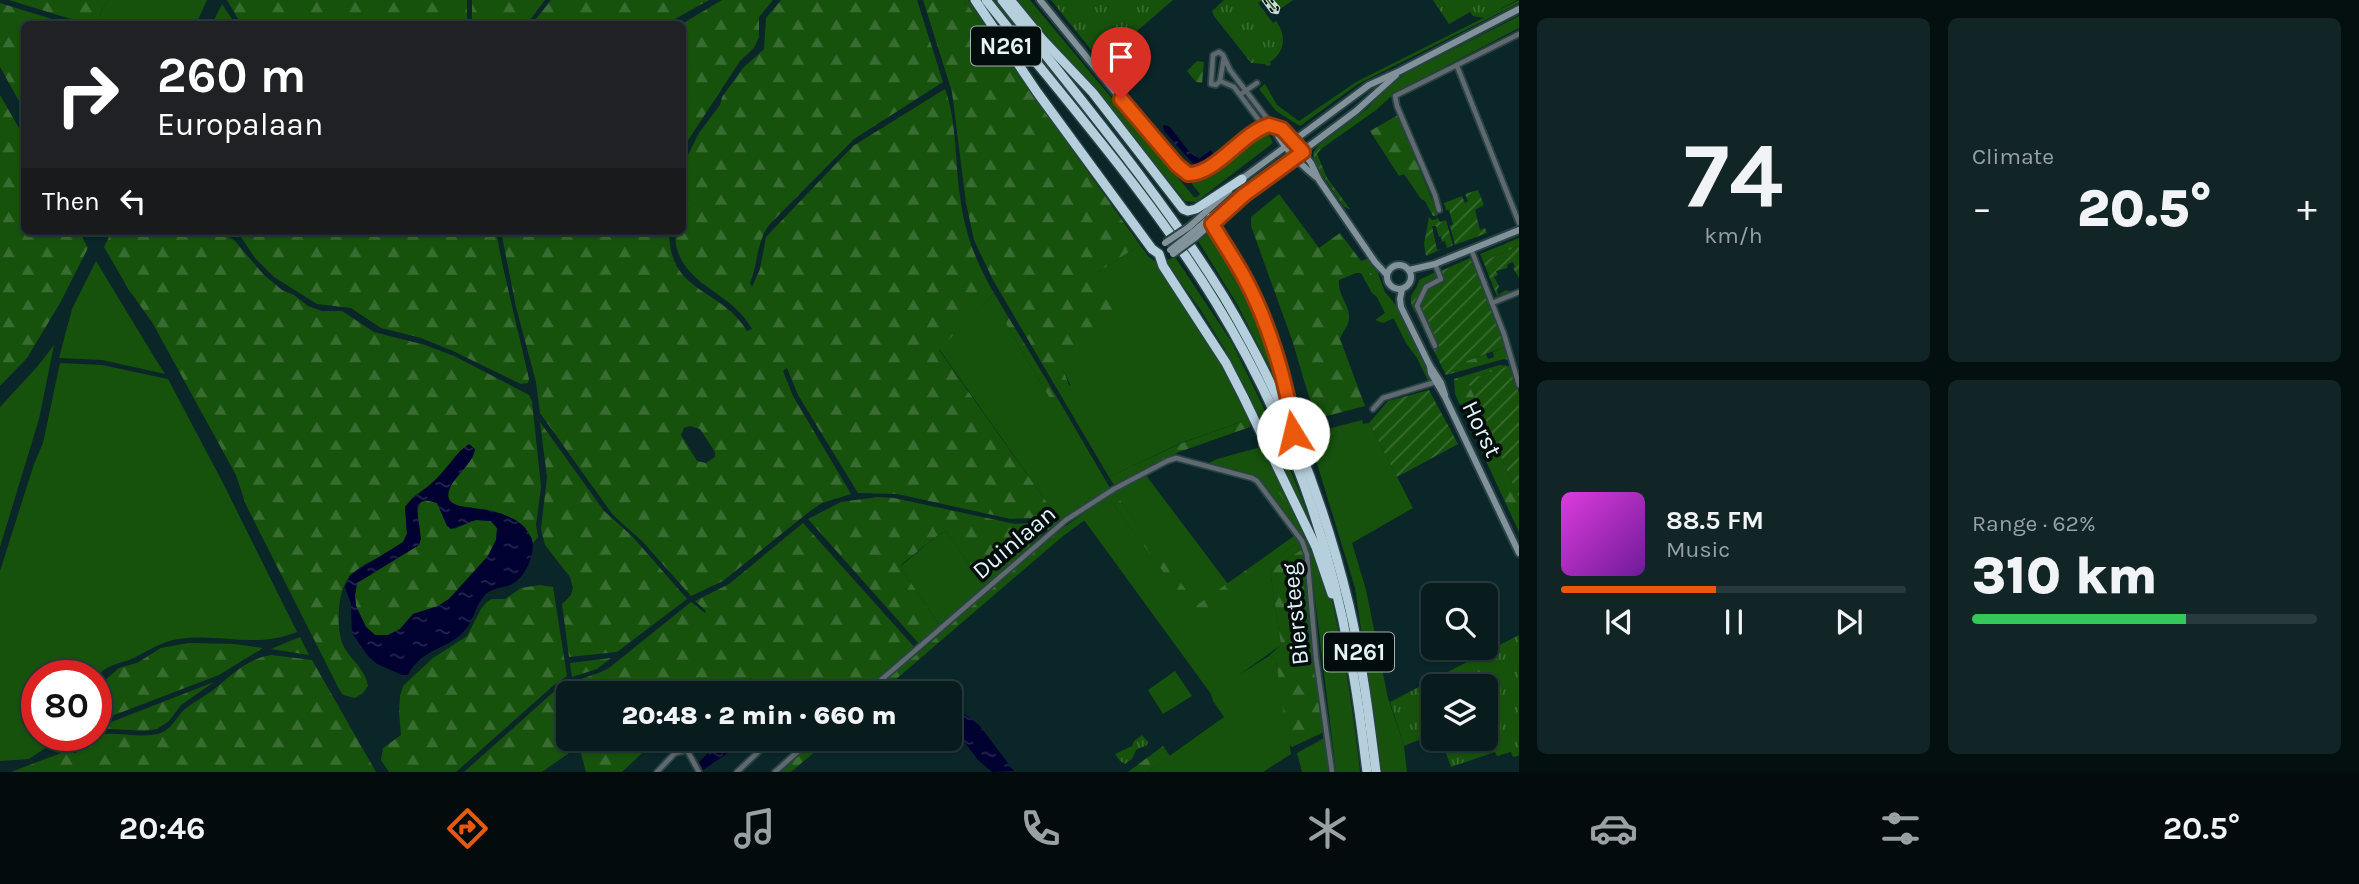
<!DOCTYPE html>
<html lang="en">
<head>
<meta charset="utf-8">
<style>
  :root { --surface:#081c1e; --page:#112527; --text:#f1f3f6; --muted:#98a1a4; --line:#293a3c; --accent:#ea580c }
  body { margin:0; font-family:Karla,sans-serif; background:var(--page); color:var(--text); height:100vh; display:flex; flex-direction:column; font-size:26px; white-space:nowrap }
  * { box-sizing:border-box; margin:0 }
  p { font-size:23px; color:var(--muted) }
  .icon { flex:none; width:38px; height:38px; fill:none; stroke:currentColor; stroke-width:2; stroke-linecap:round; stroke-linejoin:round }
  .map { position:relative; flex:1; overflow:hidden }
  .sheet { display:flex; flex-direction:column; gap:18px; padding:18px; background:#040f10; width:840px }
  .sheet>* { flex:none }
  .hud { position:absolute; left:21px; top:21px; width:665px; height:214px; border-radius:10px; box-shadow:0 2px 5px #0004,0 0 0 2px var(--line); background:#202124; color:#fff; overflow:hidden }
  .fabs { position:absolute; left:1421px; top:583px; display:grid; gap:14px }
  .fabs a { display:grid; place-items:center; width:77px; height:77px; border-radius:10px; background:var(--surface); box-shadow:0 2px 5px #0004,0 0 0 2px var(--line); font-size:35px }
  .speed { position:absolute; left:21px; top:660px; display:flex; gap:14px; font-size:35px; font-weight:700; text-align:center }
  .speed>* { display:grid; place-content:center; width:91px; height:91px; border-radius:50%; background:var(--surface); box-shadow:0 2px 5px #0004,0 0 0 2px var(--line); line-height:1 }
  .speed .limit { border:10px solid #d22; background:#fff; color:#111 }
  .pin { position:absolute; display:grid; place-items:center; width:60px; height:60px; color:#fff; margin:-72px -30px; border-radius:50% 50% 50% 0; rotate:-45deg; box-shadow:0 0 7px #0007 }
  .pin .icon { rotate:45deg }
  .me { position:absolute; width:77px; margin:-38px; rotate:351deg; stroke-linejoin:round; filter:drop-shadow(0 0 5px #0008) }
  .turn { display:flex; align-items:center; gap:24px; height:147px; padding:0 21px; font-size:32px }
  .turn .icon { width:91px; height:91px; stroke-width:2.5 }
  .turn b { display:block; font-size:49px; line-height:60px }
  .then { display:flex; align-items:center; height:66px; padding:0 21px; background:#0003; gap:14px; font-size:26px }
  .big { font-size:52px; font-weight:800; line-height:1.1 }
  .sheet .tile { flex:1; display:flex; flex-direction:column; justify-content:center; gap:10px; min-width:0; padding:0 24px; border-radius:10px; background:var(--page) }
  .sheet .dial { align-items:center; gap:0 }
  .dial b { font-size:91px; line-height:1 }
  .song { display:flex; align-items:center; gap:21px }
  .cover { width:84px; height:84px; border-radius:10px; background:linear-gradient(135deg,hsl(300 70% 55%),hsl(280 70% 35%)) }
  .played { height:7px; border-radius:4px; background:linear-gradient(90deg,var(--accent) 45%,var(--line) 45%) }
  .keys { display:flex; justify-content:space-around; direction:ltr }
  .heat { display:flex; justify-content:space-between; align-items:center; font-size:38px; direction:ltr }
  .charge { height:10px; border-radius:5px; background:linear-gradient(90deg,#34c759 62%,var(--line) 0) }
  .sheet .tiles { flex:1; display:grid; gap:18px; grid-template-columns:repeat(2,1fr) }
  .trip { position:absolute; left:556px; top:681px; width:406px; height:70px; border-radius:10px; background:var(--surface); box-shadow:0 2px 5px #0004,0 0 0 2px var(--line); font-weight:800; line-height:70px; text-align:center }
  .tabs { display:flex; height:112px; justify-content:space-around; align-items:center; background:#030b0c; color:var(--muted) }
  .tabs .icon { width:49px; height:49px }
  .tabs .on { color:var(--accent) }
  .tabs b { font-size:32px; color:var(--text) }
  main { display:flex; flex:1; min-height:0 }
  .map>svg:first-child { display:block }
  .grass { fill:#17520d; fill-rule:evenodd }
  .forest { fill:url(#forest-firs); fill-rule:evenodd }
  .park { fill:url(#park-tufts) }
  .garden { fill:url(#garden-furrows) }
  .water { fill:url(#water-ripples); fill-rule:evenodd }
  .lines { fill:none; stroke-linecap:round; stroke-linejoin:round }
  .street-casing { stroke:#294345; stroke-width:8 }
  .secondary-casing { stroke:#294345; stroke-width:10 }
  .highway-casing { stroke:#294345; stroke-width:12 }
  .street { stroke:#5f696e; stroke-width:4.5 }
  .secondary { stroke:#82929b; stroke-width:6 }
  .highway { stroke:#b6cfdd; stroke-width:9 }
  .rail-casing { stroke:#c5d7d8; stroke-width:4.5 }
  .rail { stroke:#030d0e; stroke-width:2; stroke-dasharray:5; stroke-linecap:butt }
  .secondary-bridge-casing { stroke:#294345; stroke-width:10; stroke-linecap:butt }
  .secondary-bridge { stroke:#82929b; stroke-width:6 }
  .route-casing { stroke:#983908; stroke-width:18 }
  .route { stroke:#ea580c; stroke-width:12 }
  .labels { text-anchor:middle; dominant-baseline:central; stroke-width:7; stroke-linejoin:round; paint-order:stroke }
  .shield { fill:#030d0e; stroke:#a1afb0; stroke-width:2 }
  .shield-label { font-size:23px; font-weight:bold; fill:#e5f5f6 }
  .street-label { font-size:24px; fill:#e5f5f6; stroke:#030d0e }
</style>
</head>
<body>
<main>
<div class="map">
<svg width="1519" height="772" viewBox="0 0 1519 772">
  <defs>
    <pattern id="forest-firs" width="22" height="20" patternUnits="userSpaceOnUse" patternTransform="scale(1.75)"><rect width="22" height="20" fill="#17520d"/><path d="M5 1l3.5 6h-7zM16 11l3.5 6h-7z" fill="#396c31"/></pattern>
    <pattern id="park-tufts" width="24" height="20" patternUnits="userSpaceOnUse" patternTransform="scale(1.75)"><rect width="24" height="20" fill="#17520d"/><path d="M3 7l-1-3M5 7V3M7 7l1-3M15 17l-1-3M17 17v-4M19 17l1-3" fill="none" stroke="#396c31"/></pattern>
    <pattern id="garden-furrows" width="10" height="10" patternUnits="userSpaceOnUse" patternTransform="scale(1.75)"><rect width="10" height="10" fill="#17520d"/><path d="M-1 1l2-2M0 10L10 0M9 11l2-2" fill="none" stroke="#396c31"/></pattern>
    <pattern id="water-ripples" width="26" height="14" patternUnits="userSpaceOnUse" patternTransform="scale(1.75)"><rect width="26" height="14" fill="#000031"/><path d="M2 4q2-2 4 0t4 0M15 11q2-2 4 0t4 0" fill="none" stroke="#25264f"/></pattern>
  </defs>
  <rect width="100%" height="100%" fill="#0a2628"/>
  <!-- grass -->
  <g class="grass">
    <polygon points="109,0 207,0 196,24 96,24 103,7"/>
    <polygon points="964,0 968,0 1014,68 1000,56 993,40"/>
    <polygon points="989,0 996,0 1176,229 1172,232"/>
    <polygon points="1012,0 1030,0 1194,197 1197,197 1200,194 1189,180 1200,177 1260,133 1269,134 1273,143 1196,202 1185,201 1099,95"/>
    <polygon points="1519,0 1519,3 1358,84 1300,126 1276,111 1259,89 1265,84 1277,105 1299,121 1356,82"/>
    <polygon points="1519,16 1519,28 1396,92 1376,110 1321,149 1318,146 1368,108 1387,88 1406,73"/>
    <polygon points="1210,230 1243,285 1283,390 1282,391 1237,304 1197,239"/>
    <polygon points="1140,245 1148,256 1157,263 1205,335 1249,419 1181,443 1109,477 1060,394 1071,386 1058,360 1095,274"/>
    <polygon points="1175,257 1231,341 1278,437 1270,439 1224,348 1200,309 1165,261"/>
    <polygon points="1369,258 1377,271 1385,292 1399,309 1431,376 1429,383 1417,358 1406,343 1364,260"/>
    <polygon points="96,261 156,360 165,374 102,360 59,358 72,309"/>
    <polygon points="994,293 1007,315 1006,324 1049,397 1058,399 1110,488 1060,521 939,349"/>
    <polygon points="54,345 39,419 0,547 0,407 37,367"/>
    <path d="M60,363L102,365L168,379L223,483L297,632C255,649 222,633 179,639C160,641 146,653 129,660C116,664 106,666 96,677V676H37V735H65L29,759L0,761V571L34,464L43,443Z"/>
    <polygon points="1362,420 1363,424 1369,423 1413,508 1352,543 1366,590 1388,698 1404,746 1407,772 1382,772 1355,588 1308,434"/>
    <path d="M1279,442C1289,468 1301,494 1310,521C1336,602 1351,688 1360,772H1336L1310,557L1305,540L1255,475L1209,463L1217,459ZM1280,454L1301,523L1254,456Z"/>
    <polygon points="1145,474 1228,584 1197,606 1114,492"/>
    <polygon points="1111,501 1196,615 1299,542 1303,549 1270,570 1281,645 1239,675 1269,656 1276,660 1291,754 1263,772 1147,772 1224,717 1213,701 1211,694 1084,520"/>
    <polygon points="946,531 985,587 941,627 901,568 902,565 938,535"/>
    <polygon points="1175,671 1192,696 1163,714 1148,690"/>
    <polygon points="1324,738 1329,772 1302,772 1297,753"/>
  </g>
  <!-- forest -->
  <g class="forest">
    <polygon points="9,0 109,0 103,7 96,24 87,24"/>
    <polygon points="227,0 467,0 467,24 241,24"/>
    <polygon points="472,0 545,0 527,24 472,24"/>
    <polygon points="551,0 709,0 666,24 532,24"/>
    <polygon points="722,0 773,0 759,17 759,37 754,48 740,61 683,148 682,24"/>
    <path d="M781,0H917L943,82L854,139L769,225C756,243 758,264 750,283L752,287L760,269L766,237L853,146L945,89C957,122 955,161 960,196C964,231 976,263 994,293L939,350L1060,521L1048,530L1029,518L1011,519L897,494L858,493L798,395L787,368L783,371L793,396L851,494L822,503L810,511L723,581L691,596L643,542L613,515L540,413L536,382L516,307L501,231H669C669,295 721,287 747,331L752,329C730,288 674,285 675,231H682L683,165L699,133L720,105L722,97L743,68L764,49L766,18ZM690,426L700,429L715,452V457L706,463L697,461L681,435L684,428Z"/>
    <polygon points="923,0 964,0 993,40 1000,56 1014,68 1140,245 1095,274 1117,316 1059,359 1069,385 1072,386 1060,394 993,280 974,240 966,203 952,92"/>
    <polygon points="0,3 68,24 24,24 24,110 0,67"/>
    <polygon points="222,4 235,24 212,24"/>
    <polygon points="1197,61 1204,62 1202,83 1196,82 1187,71"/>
    <polygon points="0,95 24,137 24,231 79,231 88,248 60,303 27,358 0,386"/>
    <polygon points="1398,115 1438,215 1433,216 1425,201 1421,199 1404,174 1399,176 1370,131"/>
    <path d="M1279,194L1319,248L1340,233L1361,261L1364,260L1366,263L1394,318L1383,323L1375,320L1385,313L1377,297L1372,293L1361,273H1356L1339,280C1337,294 1350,305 1349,318C1349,326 1342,332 1340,339L1365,406L1323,417L1313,410L1292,340L1251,226V217Z"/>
    <path d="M112,231H216L234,240L263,274L282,290L294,295L308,306L322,311H342L374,332L425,345L454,356L529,395L532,401L541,487L536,525L538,537L533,543L525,527L516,520L490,510L456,506L449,500L448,495L451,485L473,457L461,450L435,481L413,497L405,507L407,534L403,542C388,556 363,561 349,577C337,592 336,629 343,645C351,661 365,668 368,686L363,693L355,698L343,695L338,687L246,505L236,475L152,322L129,290L104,247Z"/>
    <polygon points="231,231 496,231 502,263 529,379 528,383 521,384 453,351 421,338 381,328 351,308 317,304 274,277 255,258 241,237"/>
    <polygon points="1519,238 1519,246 1483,261 1480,254"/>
    <polygon points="1007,315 1058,399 1049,397 1006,324"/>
    <polygon points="1505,347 1509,360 1504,359 1446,375 1458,369 1458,364 1486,354 1488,359 1494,357 1493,352"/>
    <polygon points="1500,365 1509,366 1467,380 1519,498 1519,532 1455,394 1454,379"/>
    <polygon points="1249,419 1250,427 1179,452 1114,485 1109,477 1182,443"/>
    <polygon points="540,422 604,511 632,536 687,599 617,652 569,657 562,604 571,595 573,588 570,577 545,545 541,529 547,477"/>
    <polygon points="1277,451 1280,454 1310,538 1253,455"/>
    <polygon points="1114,492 1197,605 1294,536 1299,542 1196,616 1111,501 1063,536 880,693 869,693 923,649 1053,535"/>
    <polygon points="877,497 894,498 1015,524 1028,523 1044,533 985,587 946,531 938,535 902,564 901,568 941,627 920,645 808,519 841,502"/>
    <path d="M429,500L437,503L454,529L476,520L491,521L497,528L496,540L488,556L449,599L438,606L413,614L400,629L388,635H375L366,627L356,606L355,595L357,583L419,545C423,531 413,514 421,502Z"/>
    <polygon points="803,523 916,649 860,693 765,693 751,678 736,693 731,693 719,679 704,693 569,693 569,738 657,739 622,772 586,772 579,746 542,772 464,772 558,688 563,685 599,673 609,668 691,602 705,613 706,611 695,601 729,584"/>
    <polygon points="1303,549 1324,732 1292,747 1288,744 1276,660 1269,656 1281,645 1270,570"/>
    <polygon points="540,585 553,587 567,676 554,685 456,772 389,772 381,760 383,748 401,735 399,712 400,696 403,686 433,658 467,636 481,609 487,602 492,599 505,599 521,588"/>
    <polygon points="300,637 309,655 271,649"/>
    <polygon points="189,643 234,644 263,648 219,675 96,722 96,688 119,668 137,663 161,648"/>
    <path d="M271,655L312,660L376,772H11L61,753H76C88,718 137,744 163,732C173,727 177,716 185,709C194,702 203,697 212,691C231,676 246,659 271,655Z"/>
    <polygon points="611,658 597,669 572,677 570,663"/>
    <polygon points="214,682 181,705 169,721 157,729 145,731 96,728"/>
    <polygon points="817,739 830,739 791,772 780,772"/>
    <polygon points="1163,746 1170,756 1147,772 1128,772"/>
  </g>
  <!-- park -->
  <g class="park">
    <polygon points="1051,0 1173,0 1101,62"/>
    <path d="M1224,0H1293L1273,14L1261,1L1258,3L1273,23L1276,21C1287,36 1285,52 1270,62L1271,65L1267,66L1265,64L1251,63L1214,16L1212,11Z"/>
    <polygon points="1433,0 1517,0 1484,18 1473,16 1470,12 1449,24"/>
    <polygon points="1519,635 1519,756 1513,757 1511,752 1497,756 1495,752 1451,767 1441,739 1486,738 1486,686 1433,686 1433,734 1404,746 1390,702"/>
    <polygon points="1142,735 1148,742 1147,745 1136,750 1132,759 1125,764 1120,761 1115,754 1132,746 1134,741"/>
  </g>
  <!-- garden -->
  <g class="garden">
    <polygon points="1318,146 1321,149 1317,154 1327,178 1350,209 1344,207 1315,164 1313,153"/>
    <polygon points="1478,190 1484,205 1475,210 1480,230 1485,228 1487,233 1455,245 1450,226 1453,224 1449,210 1446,210 1444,203 1462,196 1465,203 1468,201 1465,194"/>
    <polygon points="1436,215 1440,222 1446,220 1453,245 1447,248 1445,241 1442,242 1441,236 1439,237 1436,226 1432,226 1437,250 1442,249 1426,256 1424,244 1429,217 1432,220 1437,219"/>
    <polygon points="1519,246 1519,278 1513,268 1515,267 1513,262 1508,264 1507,268 1496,271 1498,275 1494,277 1499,286 1497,290 1498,295 1506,290 1511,292 1497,296 1483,261"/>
    <polygon points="1470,258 1494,313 1505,347 1458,364 1458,369 1446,375 1428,339 1434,348 1437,346 1419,305 1426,290 1445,281 1441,271"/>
    <path d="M1436,272L1437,278C1422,286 1414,296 1415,313C1405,291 1415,297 1419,280Z"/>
    <polygon points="1509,366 1519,393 1519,498 1467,380"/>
    <polygon points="1429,390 1458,444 1397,477 1369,423 1388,401"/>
  </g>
  <!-- water -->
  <g class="water">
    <polygon points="1165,125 1170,127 1191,154 1194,153 1199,159 1211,150 1213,154 1198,166 1195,166 1164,131 1163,126"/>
    <path d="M469,444L475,449C473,467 443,483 449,499C454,514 512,500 531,537C537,551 526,577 512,584C504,588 495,587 487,593C476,602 475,618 466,629C448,651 422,647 408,675H402L377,664L368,656L352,633L351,604L345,587L350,575L403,542L407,534L405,507C413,496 424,491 434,481C447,470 455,453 469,444ZM425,500L437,503L447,526L451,529L476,520L491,521L497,528L496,540L488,556L449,599L438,606L413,614L400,629L388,635H375L366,627L356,606L355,595L357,583L419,545L421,539L417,508L418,504Z"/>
    <polygon points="950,696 958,709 979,725 1014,771 992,772 978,760 965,743 950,716"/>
    <polygon points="722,739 732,750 703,770 699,762"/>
  </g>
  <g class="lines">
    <defs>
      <g id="street">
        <polyline points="1224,57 1220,81 1216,85 1211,84 1213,55 1219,52 1223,55 1230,70 1272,125"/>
        <polyline points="1457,66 1519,223"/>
        <polyline points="1220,81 1234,87 1264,127"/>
        <polyline points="1241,94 1257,83"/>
        <polyline points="1439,210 1435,195 1397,106 1395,96 1519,34"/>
        <polyline points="1471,249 1504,334 1519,385"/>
        <polyline points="1435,264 1441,279 1426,287 1417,306 1435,346"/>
        <polyline points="1492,303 1519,292"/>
        <polyline points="1373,409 1383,398 1439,381"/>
        <polyline points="866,693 1066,520 1114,489 1167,461 1176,458 1252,478 1257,481 1302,541 1307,555 1316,658 1332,772"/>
        <polyline points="687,750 699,772"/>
        <polyline points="687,750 692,738"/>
        <polyline points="657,772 675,753 687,750"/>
        <polyline points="737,772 773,738"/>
        <polyline points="775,772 813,738"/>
      </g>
      <g id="secondary">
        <polyline points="1040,0 1137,119 1185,172 1192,175 1201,172 1264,127 1277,125 1288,134 1311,163 1319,180 1375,262 1387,275"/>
        <path d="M1273,125C1280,144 1300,164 1316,177"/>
        <polyline points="1239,181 1369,85 1400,71 1519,9"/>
        <polyline points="1189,227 1229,191"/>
        <polyline points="1193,232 1219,210 1242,196"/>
        <polyline points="1196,237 1244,195 1356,111 1396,75"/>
        <circle cx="1399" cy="277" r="12"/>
        <polyline points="1409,270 1435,264 1519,230"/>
        <polyline points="1402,289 1400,299 1401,307 1430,366 1441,383 1445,395"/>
        <polyline points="1430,366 1431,373 1445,397 1519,553"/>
      </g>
      <g id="highway">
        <polyline points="975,0 1037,92 1152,249 1159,254 1163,266 1226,363 1243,396 1316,547 1332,594"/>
        <path d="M986,0C1064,99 1150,195 1216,303C1282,411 1328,532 1350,657C1358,695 1362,734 1367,772"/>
        <path d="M1002,0C1078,97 1159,192 1224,297C1281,392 1323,497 1349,605C1362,660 1369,716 1376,772"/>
        <polyline points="1011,1 1043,40 1093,93 1183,209 1188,211 1196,209 1242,179"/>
        <polyline points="1211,218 1212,224 1254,297 1263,319 1291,409 1292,424"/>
      </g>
    </defs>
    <!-- street casing -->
    <use href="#street" class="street-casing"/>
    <!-- secondary casing -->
    <use href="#secondary" class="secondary-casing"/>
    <!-- highway casing -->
    <use href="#highway" class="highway-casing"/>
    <!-- street -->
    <use href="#street" class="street"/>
    <!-- secondary -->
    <use href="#secondary" class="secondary"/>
    <!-- highway -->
    <use href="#highway" class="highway"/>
    <defs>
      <polyline id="rail" points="1264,0 1272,11 1277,12 1278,8 1271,0"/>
    </defs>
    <!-- rail casing -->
    <use href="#rail" class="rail-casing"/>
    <!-- rail -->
    <use href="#rail" class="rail"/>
    <defs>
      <g id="secondary-bridge">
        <polyline points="1165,243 1189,227"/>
        <polyline points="1170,250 1193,232"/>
        <polyline points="1173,254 1196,237"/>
      </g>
    </defs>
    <!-- secondary-bridge casing -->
    <use href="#secondary-bridge" class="secondary-bridge-casing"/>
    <!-- secondary-bridge -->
    <use href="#secondary-bridge" class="secondary-bridge"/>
  </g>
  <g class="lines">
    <defs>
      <path id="route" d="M1121,99L1177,165L1188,174C1215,175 1242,133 1269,125L1282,129L1303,152L1244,195L1212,224C1222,241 1233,257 1243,275C1267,318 1288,383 1293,433"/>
    </defs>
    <!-- route casing -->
    <use href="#route" class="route-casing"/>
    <!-- route -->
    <use href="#route" class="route"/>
  </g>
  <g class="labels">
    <!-- shield labels -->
    <g class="shield">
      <rect x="971" y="26.5" width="70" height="39" rx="5"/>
      <rect x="1324" y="632.5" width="70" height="39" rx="5"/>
    </g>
    <g class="shield-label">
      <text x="1006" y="46">N261</text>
      <text x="1359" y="652">N261</text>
    </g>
    <!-- street labels -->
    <g class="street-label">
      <text transform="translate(1482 429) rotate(64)">Horst</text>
      <text transform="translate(1014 542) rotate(-40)">Duinlaan</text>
      <text transform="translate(1295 614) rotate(-96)">Biersteeg</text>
    </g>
  </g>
</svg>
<div class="fabs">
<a><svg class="icon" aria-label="search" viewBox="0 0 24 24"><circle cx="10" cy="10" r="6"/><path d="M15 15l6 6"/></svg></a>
<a><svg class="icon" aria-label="layers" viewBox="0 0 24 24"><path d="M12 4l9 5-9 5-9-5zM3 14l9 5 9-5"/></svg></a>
</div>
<div class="speed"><div class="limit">80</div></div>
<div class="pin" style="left:1121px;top:99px;background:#d93025"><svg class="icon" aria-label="arrive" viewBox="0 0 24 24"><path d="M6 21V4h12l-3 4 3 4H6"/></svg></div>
<svg class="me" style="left:1293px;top:433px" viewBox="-20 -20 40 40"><circle r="19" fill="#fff"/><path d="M0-13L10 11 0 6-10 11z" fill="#ea580c"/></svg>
<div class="trip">20:48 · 2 min · 660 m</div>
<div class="hud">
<div class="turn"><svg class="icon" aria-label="right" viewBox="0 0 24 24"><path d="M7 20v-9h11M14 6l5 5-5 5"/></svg><div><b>260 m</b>Europalaan</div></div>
<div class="then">Then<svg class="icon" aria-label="left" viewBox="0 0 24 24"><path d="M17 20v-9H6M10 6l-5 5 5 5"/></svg></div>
</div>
</div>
<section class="sheet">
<div class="tiles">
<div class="tile dial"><b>74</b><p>km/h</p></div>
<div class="tile"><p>Climate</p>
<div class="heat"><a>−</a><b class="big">20.5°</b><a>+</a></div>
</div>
<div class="tile">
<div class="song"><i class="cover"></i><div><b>88.5 FM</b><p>Music</p></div></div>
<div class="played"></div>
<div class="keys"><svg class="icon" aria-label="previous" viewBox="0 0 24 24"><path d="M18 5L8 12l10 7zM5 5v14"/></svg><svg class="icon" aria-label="pause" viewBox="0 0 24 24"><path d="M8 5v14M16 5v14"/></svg><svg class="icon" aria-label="next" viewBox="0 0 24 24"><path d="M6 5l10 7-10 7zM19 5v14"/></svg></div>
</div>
<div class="tile"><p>Range · 62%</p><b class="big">310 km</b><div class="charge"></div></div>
</div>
</section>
</main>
<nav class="tabs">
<b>20:46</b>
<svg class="icon on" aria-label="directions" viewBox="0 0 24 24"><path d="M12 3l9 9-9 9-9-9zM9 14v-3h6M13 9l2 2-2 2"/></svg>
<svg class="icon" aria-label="music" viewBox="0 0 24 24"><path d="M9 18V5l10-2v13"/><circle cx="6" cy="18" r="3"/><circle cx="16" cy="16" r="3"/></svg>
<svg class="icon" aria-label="phone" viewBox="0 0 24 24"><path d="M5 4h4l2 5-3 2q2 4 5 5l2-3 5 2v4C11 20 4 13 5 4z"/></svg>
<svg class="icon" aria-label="climate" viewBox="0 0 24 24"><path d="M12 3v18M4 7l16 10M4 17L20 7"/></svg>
<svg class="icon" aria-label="car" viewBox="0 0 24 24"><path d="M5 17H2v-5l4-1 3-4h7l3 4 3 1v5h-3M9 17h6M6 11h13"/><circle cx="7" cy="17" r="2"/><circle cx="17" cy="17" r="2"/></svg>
<svg class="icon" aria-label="filters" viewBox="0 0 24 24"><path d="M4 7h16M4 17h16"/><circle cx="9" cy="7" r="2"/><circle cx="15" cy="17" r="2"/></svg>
<b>20.5°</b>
</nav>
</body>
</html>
